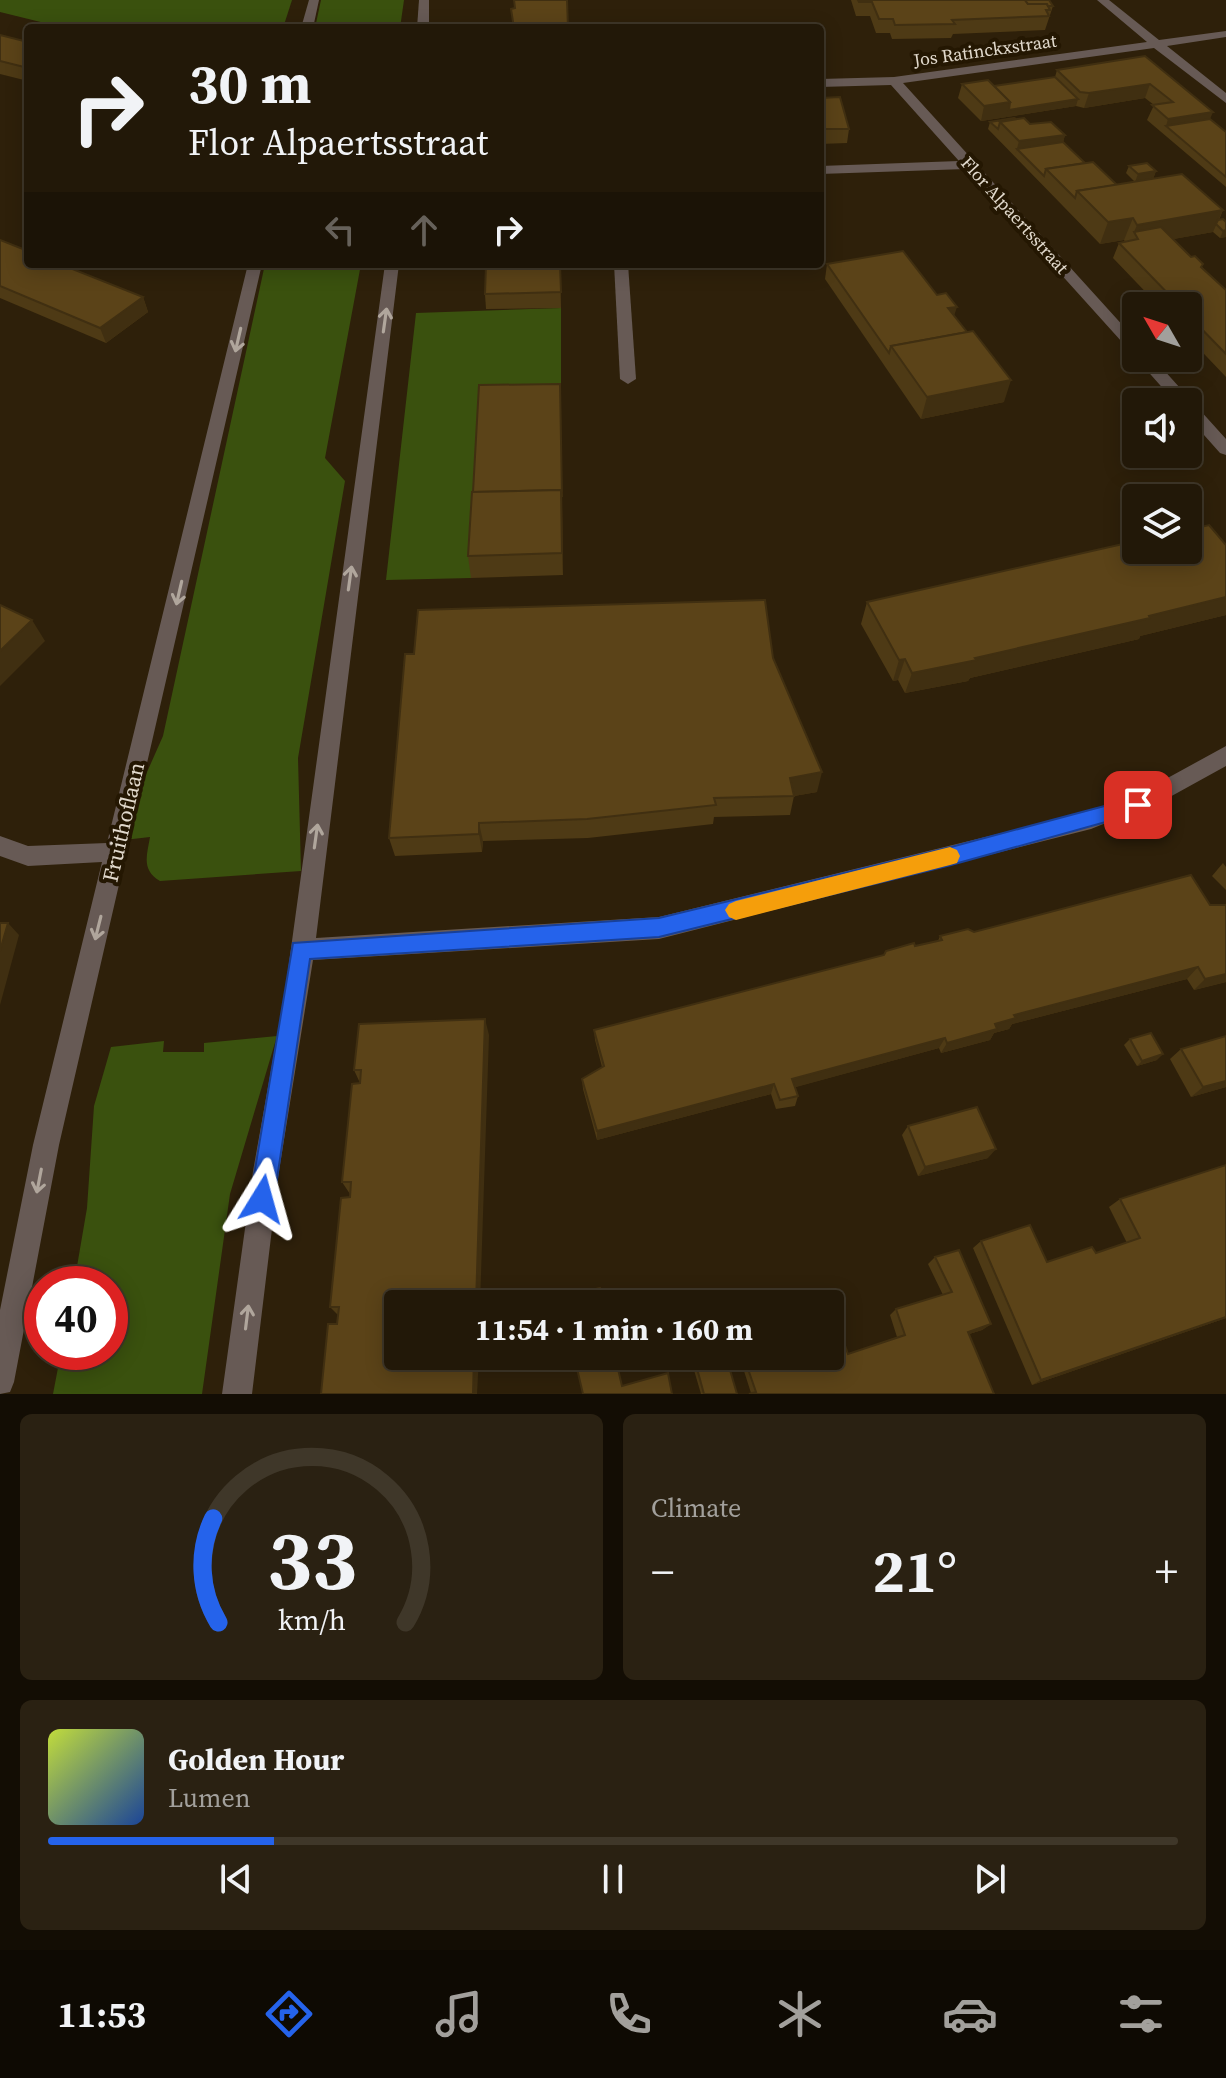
<!DOCTYPE html>
<html lang="en">
<head>
<meta charset="utf-8">
<style>
  :root { --surface:#221808; --page:#2a2112; --text:#f1f3f6; --muted:#a2a09c; --line:#3f3729; --accent:#2563eb }
  body { margin:0; font-family:"Source Serif 4",serif; background:var(--page); color:var(--text); height:100vh; display:flex; flex-direction:column; font-size:30px; white-space:nowrap }
  * { box-sizing:border-box; margin:0 }
  p { font-size:26px; color:var(--muted) }
  .icon { flex:none; width:44px; height:44px; fill:none; stroke:currentColor; stroke-width:2; stroke-linecap:round; stroke-linejoin:round }
  .map { position:relative; height:1394px; overflow:hidden }
  .drawer { display:flex; flex-direction:column; gap:20px; padding:20px; background:#130d04; flex:1 }
  .drawer>* { flex:none }
  .hud { position:absolute; left:24px; top:24px; width:800px; height:244px; border-radius:8px; box-shadow:0 4px 20px #0003,0 0 0 2px var(--line); background:#221808; color:var(--text); overflow:hidden }
  .needle { width:52px; rotate:309deg }
  .tools { position:absolute; left:1122px; top:292px; display:grid; gap:16px }
  .tools a { display:grid; place-items:center; width:80px; height:80px; border-radius:8px; background:var(--surface); box-shadow:0 4px 20px #0003,0 0 0 2px var(--line); font-size:40px }
  .speed { position:absolute; left:24px; top:1266px; display:flex; gap:16px; font-size:40px; font-weight:700; text-align:center }
  .speed>* { display:grid; place-content:center; width:104px; height:104px; border-radius:50%; background:var(--surface); box-shadow:0 4px 20px #0003,0 0 0 2px var(--line); line-height:1 }
  .speed .limit { border:12px solid #d22; background:#fff; color:#111 }
  .pin { position:absolute; display:grid; place-items:center; width:68px; height:68px; color:#fff; margin:-34px; border-radius:16px; box-shadow:0 4px 12px #0006 }
  .me { position:absolute; width:88px; margin:-44px; rotate:8deg; stroke-linejoin:round; filter:drop-shadow(0 0 6px #0008) }
  .turn { display:flex; align-items:center; gap:28px; height:168px; padding:0 32px; font-size:36px }
  .turn .icon { width:104px; height:104px; stroke-width:2.5 }
  .turn b { display:block; font-size:56px; line-height:68px }
  .lanes { display:flex; align-items:center; height:76px; padding:0 32px; background:#0003; justify-content:center; gap:40px; direction:ltr }
  .lanes .off { opacity:.35 }
  .big { font-size:60px; font-weight:700; line-height:1.1 }
  .drawer .card { flex:1; display:flex; flex-direction:column; justify-content:center; gap:12px; min-width:0; padding:0 28px; border-radius:12px; background:var(--page) }
  .drawer .dial { align-items:center; gap:0 }
  .dial svg { height:208px; overflow:visible; fill:none; stroke:var(--line); stroke-width:7; stroke-linecap:round; text-anchor:middle }
  .dial text { fill:var(--text); stroke:none }
  .song { display:flex; align-items:center; gap:24px }
  .cover { width:96px; height:96px; border-radius:12px; background:linear-gradient(135deg,hsl(70 70% 55%),hsl(220 70% 35%)) }
  .played { height:8px; border-radius:4px; background:linear-gradient(90deg,var(--accent) 20%,var(--line) 20%) }
  .keys { display:flex; justify-content:space-around; direction:ltr }
  .heat { display:flex; justify-content:space-between; align-items:center; font-size:44px; direction:ltr }
  .drawer .tiles { flex:1; display:grid; gap:20px; grid-template-columns:1fr 1fr }
  .card:last-child { grid-column:span 2 }
  .trip { position:absolute; left:384px; top:1290px; width:460px; height:80px; border-radius:8px; background:var(--surface); box-shadow:0 4px 20px #0003,0 0 0 2px var(--line); font-weight:700; line-height:80px; text-align:center }
  .tabs { display:flex; height:128px; justify-content:space-around; align-items:center; background:#0e0a03; color:var(--muted) }
  .tabs .icon { width:56px; height:56px }
  .tabs .on { color:var(--accent) }
  .tabs b { font-size:36px; color:var(--text) }
  .map>svg:first-child { display:block }
  .green { fill:#3a510e }
  .lines { fill:none; stroke-linecap:round; stroke-linejoin:round }
  .minor { fill:#675a55; fill-rule:evenodd }
  .wall { fill:#4e3a15 }
  .shaded-wall { fill:#402f11 }
  .building { fill:#5b4318; stroke:#402f11; stroke-width:2 }
  .oneway { stroke:#b0a69c }
  .route { fill:#2563eb; stroke:#184099; stroke-width:2 }
  .slow { fill:#f59e0b }
  .labels { text-anchor:middle; dominant-baseline:central; stroke-width:8; stroke-linejoin:round; paint-order:stroke }
  .far-street-label { font-size:18px; fill:#e1d9cc; stroke:#241702 }
  .street-label { font-size:22px; fill:#e1d9cc; stroke:#241702 }
</style>
</head>
<body>
<div class="map">
<svg width="1226" height="1394" viewBox="0 0 1226 1394">
  <rect width="100%" height="100%" fill="#2e200a"/>
  <!-- green -->
  <g class="green">
    <polygon points="0,0 292,0 283,28 65,28 0,12"/>
    <polygon points="321,0 404,0 400,28 315,28"/>
    <path d="M265,264H361L325,458L345,481L298,758L301,871L160,881C141,870 147,855 150,837L124,840L140,788L163,736Z"/>
    <polygon points="561,308 561,399 481,401 471,578 386,580 416,313"/>
    <polygon points="277,1036 230,1194 202,1394 53,1394 61,1352 110,1352 110,1284 74,1284 87,1208 94,1106 111,1047 164,1041 163,1052 204,1052 204,1043"/>
  </g>
  <g class="lines">
    <!-- minor -->
    <g class="minor">
      <polygon points="309,0 319,0 313,28 301,28"/>
      <polygon points="419,0 429,0 429,28 417,28"/>
      <polygon points="1097,0 1109,0 1159,40 1226,31 1226,37 1167,46 1226,93 1226,103 1154,48 903,83 1136,340 1136,354 1131,352 966,169 820,174 820,166 959,161 891,85 820,87 820,79 894,77 1147,42"/>
      <polygon points="248,264 262,264 59,1145 14,1382 10,1392 0,1394 0,1310 33,1145 102,862 28,866 0,856 0,836 28,846 107,843"/>
      <polygon points="385,264 399,264 316,938 659,917 1091,811 1153,786 1226,746 1226,766 1168,798 1091,829 659,939 313,960 279,1171 252,1394 222,1394 253,1171 285,992"/>
      <polygon points="614,264 628,264 636,379 628,384 620,379"/>
      <polygon points="1136,358 1153,358 1226,439 1226,455 1220,453 1188,417 1188,402 1175,402"/>
    </g>
  </g>
  <!-- wall -->
  <g class="wall">
    <polygon points="851,0 1049,0 1053,6 1045,30 953,34 951,38 892,39 890,33 876,33 870,16 856,16"/>
    <polygon points="0,35 28,42 28,81 0,74"/>
    <polygon points="1145,56 1210,119 1226,132 1226,187 1147,120 1154,105 1145,98 1084,108 1076,106 981,121 958,98 962,84 994,86 1055,77 1057,70"/>
    <polygon points="820,98 849,129 847,143 820,144"/>
    <polygon points="1016,119 1065,135 1063,142 1085,163 1117,185 1135,182 1126,173 1129,166 1156,171 1153,179 1223,210 1219,220 1226,222 1226,237 1220,238 1213,232 1173,239 1226,290 1226,377 1188,337 1188,306 1159,306 1113,258 1119,243 1125,242 1124,240 1100,244 988,129 990,122"/>
    <polygon points="0,240 143,297 148,312 106,343 0,298"/>
    <polygon points="560,264 561,308 486,309 485,294"/>
    <polygon points="827,264 954,316 1004,402 921,419 825,279"/>
    <polygon points="560,384 563,575 471,578 468,556 473,492"/>
    <polygon points="1226,545 1226,615 1140,636 1139,639 970,678 968,681 905,693 898,680 893,681 861,624 867,602"/>
    <polygon points="773,658 817,792 794,796 790,815 714,817 713,824 588,838 483,841 482,852 395,856 389,838"/>
    <polygon points="1223,863 1226,867 1226,890 1212,876"/>
    <polygon points="1210,905 1226,905 1226,982 1194,990 1187,979 1012,1024 1009,1029 994,1033 990,1040 941,1053 939,1048 795,1087 798,1096 795,1106 776,1109 771,1094 597,1140 583,1089 582,1079 602,1067 595,1040 594,1030 938,941 940,936"/>
    <polygon points="489,1035 337,1324 338,1315 330,1307 350,1194 342,1182 360,1083 354,1070"/>
    <polygon points="1130,1039 1157,1060 1137,1066 1124,1045"/>
    <polygon points="1181,1049 1226,1087 1191,1097 1170,1059"/>
    <polygon points="908,1126 988,1158 918,1176 902,1135"/>
    <polygon points="1120,1199 1226,1318 1032,1385 973,1248 981,1241 1047,1262 1096,1253 1127,1243 1109,1207"/>
    <polygon points="935,1257 991,1324 982,1330 969,1334 751,1393 744,1371 747,1366 848,1354 897,1337 890,1315 896,1309 943,1295 928,1264"/>
    <polygon points="696,1365 737,1394 701,1394 694,1370"/>
  </g>
  <!-- shaded-wall -->
  <g class="shaded-wall">
    <polygon points="1150,84 1145,98 1084,108 1089,93"/>
    <polygon points="1078,99 1076,106 981,121 984,106 1010,102"/>
    <polygon points="1213,112 1207,126 1166,126 1168,119"/>
    <polygon points="1065,135 1061,150 1017,149 1015,156 1019,141"/>
    <polygon points="1156,171 1153,179 1135,182 1138,174"/>
    <polygon points="1223,210 1213,232 1135,246 1138,239 1134,232 1137,225"/>
    <polygon points="1133,218 1124,240 1100,244 1108,222"/>
    <polygon points="1226,230 1226,237 1220,238 1223,231"/>
    <polygon points="143,297 148,312 106,343 100,328"/>
    <polygon points="957,307 952,322 948,308"/>
    <polygon points="1011,380 1004,402 921,419 927,397"/>
    <polygon points="561,399 563,575 562,553"/>
    <polygon points="1226,597 1226,615 1140,636 1139,639 970,678 968,681 905,693 912,673"/>
    <polygon points="32,620 45,641 0,686 0,651"/>
    <polygon points="905,659 898,680 893,681 899,660"/>
    <polygon points="822,772 817,792 794,796 790,778"/>
    <polygon points="479,823 483,841 482,852 479,834"/>
    <polygon points="8,923 19,935 0,1005 0,951"/>
    <polygon points="1198,967 1187,979 1012,1024 1009,1029 994,1033 990,1040 941,1053 947,1043 995,1024 1014,1015"/>
    <polygon points="1226,974 1226,982 1194,990 1205,979"/>
    <polygon points="485,1019 489,1035 480,1304 476,1304"/>
    <polygon points="945,1038 939,1048 789,1089 792,1079"/>
    <polygon points="1163,1054 1157,1060 1137,1066 1142,1061"/>
    <polygon points="1226,1081 1226,1087 1191,1097 1203,1087"/>
    <polygon points="774,1084 771,1094 597,1140 597,1131"/>
    <polygon points="996,1149 988,1158 918,1176 925,1167"/>
    <polygon points="1226,1317 1226,1318 1032,1385 1041,1380"/>
    <polygon points="991,1324 982,1330 960,1337 968,1332"/>
    <polygon points="474,1356 479,1356 477,1394 473,1394"/>
  </g>
  <!-- building -->
  <g class="building">
    <polygon points="514,0 567,0 568,28 503,28 514,28 511,9 515,8"/>
    <polygon points="858,0 1025,0 1028,4 1047,4 1050,10 1046,10 1049,16 952,20 955,24 895,25 893,19 879,19 872,2 859,2"/>
    <polygon points="1025,0 1049,0 1053,6 1048,6 1047,4 1028,4"/>
    <polygon points="0,35 28,42 28,68 0,61"/>
    <polygon points="1145,56 1213,112 1168,119 1152,105 1173,102 1150,84 1089,93 1080,92 1057,70"/>
    <polygon points="1055,77 1078,99 1009,110 1010,102 994,86"/>
    <polygon points="988,80 1010,102 984,106 962,84"/>
    <polygon points="840,97 849,129 820,129 820,98"/>
    <polygon points="1014,118 1016,119 1000,122 998,129 990,122"/>
    <polygon points="1024,118 1030,124 1051,122 1065,135 1019,141 1000,122"/>
    <polygon points="1210,119 1226,132 1226,177 1166,126"/>
    <polygon points="1063,142 1085,163 1046,169 1044,176 1017,149"/>
    <polygon points="1093,162 1117,185 1077,191 1075,198 1046,169"/>
    <polygon points="1147,163 1156,171 1138,174 1129,166"/>
    <polygon points="1182,174 1223,210 1137,225 1133,218 1108,222 1077,191"/>
    <polygon points="1223,219 1226,222 1226,230 1223,231 1216,224 1218,220"/>
    <polygon points="1161,227 1191,257 1195,256 1203,264 1201,267 1226,290 1226,354 1188,315 1188,306 1180,306 1119,243 1138,239 1134,232"/>
    <polygon points="0,240 28,251 28,264 60,264 143,297 100,328 0,286"/>
    <polygon points="903,251 937,295 946,293 957,307 948,308 967,332 891,346 889,353 827,264"/>
    <polygon points="486,264 560,264 561,292 485,294"/>
    <polygon points="973,331 1011,380 927,397 891,346"/>
    <polygon points="560,384 562,497 561,490 473,492 479,385"/>
    <polygon points="561,490 562,553 468,556 472,492"/>
    <polygon points="1209,525 1226,545 1226,597 1149,616 1150,618 975,658 977,660 912,673 905,659 899,660 867,602 1136,541 1136,550 1188,550 1188,530"/>
    <polygon points="765,600 773,658 822,772 790,778 794,796 714,798 716,805 587,819 479,823 479,834 389,838 405,654 414,654 418,610"/>
    <polygon points="0,605 32,620 0,651"/>
    <polygon points="1191,875 1210,905 1226,905 1226,974 1205,979 1198,967 1014,1015 1016,1018 995,1024 997,1029 947,1043 945,1038 792,1079 798,1096 780,1100 774,1084 597,1131 582,1079 604,1066 594,1030 884,955 886,951 914,943 915,946 942,940 940,936 968,929 974,932"/>
    <polygon points="0,923 8,923 0,951"/>
    <polygon points="485,1019 476,1304 398,1304 398,1356 474,1356 473,1394 321,1394 328,1324 337,1324 339,1307 330,1307 341,1198 350,1197 351,1182 342,1182 352,1084 360,1083 361,1070 354,1070 359,1024"/>
    <polygon points="1151,1033 1163,1054 1142,1061 1130,1039"/>
    <polygon points="1226,1036 1226,1081 1203,1087 1181,1049"/>
    <polygon points="977,1107 996,1149 925,1167 908,1126"/>
    <polygon points="1226,1165 1226,1317 1041,1380 981,1241 1030,1225 1047,1262 1092,1247 1096,1253 1140,1238 1120,1199"/>
    <polygon points="959,1250 991,1324 968,1332 994,1394 749,1394 756,1392 747,1366 784,1356 830,1356 830,1343 843,1340 848,1354 905,1335 896,1309 952,1292 935,1257"/>
    <polygon points="600,1288 603,1304 570,1304 570,1295"/>
    <polygon points="574,1356 615,1356 622,1386 668,1373 672,1394 583,1394"/>
    <polygon points="726,1356 737,1394 704,1394 696,1365"/>
  </g>
  <!-- one-way arrows -->
  <defs><path id="oneway-shaft" d="M-6 0H5M1.5-3L5.5 0L1.5 3" fill="none" stroke-width="1.6" stroke-linecap="round" stroke-linejoin="round" transform="scale(2)"/></defs>
  <g class="oneway">
    <use href="#oneway-shaft" transform="translate(385 320) rotate(-82)"/>
    <use href="#oneway-shaft" transform="translate(238 340) rotate(103)"/>
    <use href="#oneway-shaft" transform="translate(350 578) rotate(-82)"/>
    <use href="#oneway-shaft" transform="translate(179 593) rotate(103)"/>
    <use href="#oneway-shaft" transform="translate(316 836) rotate(-82)"/>
    <use href="#oneway-shaft" transform="translate(98 928) rotate(104)"/>
    <use href="#oneway-shaft" transform="translate(39 1181) rotate(101)"/>
    <use href="#oneway-shaft" transform="translate(247 1317) rotate(-83)"/>
  </g>
  <!-- route -->
  <polygon class="route" points="1138,797 1144,799 1147,805 1144,811 1138,813 951,865 659,937 310,959 274,1199 271,1207 262,1211 254,1207 250,1199 293,943 659,918 951,847"/>
  <!-- slow -->
  <polygon class="slow" points="950,847 957,850 960,856 957,863 950,865 736,920 729,917 725,910 729,904 736,901"/>
  <g class="labels">
    <!-- far-street labels -->
    <g class="far-street-label">
      <text transform="translate(985 50) rotate(-8)">Jos Ratinckxstraat</text>
      <text transform="translate(1015 215) rotate(48)">Flor Alpaertsstraat</text>
    </g>
    <!-- street labels -->
    <g class="street-label">
      <text transform="translate(123 822) rotate(-77)">Fruithoflaan</text>
    </g>
  </g>
</svg>
<div class="tools">
<a><svg class="needle" viewBox="-14 -14 28 28"><path d="M0-13l5 13h-10z" fill="#e53935"/><path d="M0 13l5-13h-10z" fill="#a2a09c"/></svg></a>
<a><svg class="icon" aria-label="sound" viewBox="0 0 24 24"><path d="M4 9h4l5-4v14l-5-4H4zM17 9q2 3 0 6"/></svg></a>
<a><svg class="icon" aria-label="layers" viewBox="0 0 24 24"><path d="M12 4l9 5-9 5-9-5zM3 14l9 5 9-5"/></svg></a>
</div>
<div class="speed"><div class="limit">40</div></div>
<div class="pin" style="left:1138px;top:805px;background:#d93025"><svg class="icon" aria-label="arrive" viewBox="0 0 24 24"><path d="M6 21V4h12l-3 4 3 4H6"/></svg></div>
<svg class="me" style="left:262px;top:1199px" viewBox="-20 -20 40 40"><path d="M0-17L14 15 0 8-14 15z" fill="#2563eb" stroke="#fff" stroke-width="4"/></svg>
<div class="trip">11:54 · 1 min · 160 m</div>
<div class="hud">
<div class="turn"><svg class="icon" aria-label="right" viewBox="0 0 24 24"><path d="M7 20v-9h11M14 6l5 5-5 5"/></svg><div><b>30 m</b>Flor Alpaertsstraat</div></div>
<div class="lanes"><svg class="icon off" aria-label="left" viewBox="0 0 24 24"><path d="M17 20v-9H6M10 6l-5 5 5 5"/></svg><svg class="icon off" aria-label="ahead" viewBox="0 0 24 24"><path d="M12 20V5M6 11l6-6 6 6"/></svg><svg class="icon" aria-label="right" viewBox="0 0 24 24"><path d="M7 20v-9h11M14 6l5 5-5 5"/></svg></div>
</div>
</div>
<section class="drawer">
<div class="tiles">
<div class="card dial"><svg viewBox="0 0 100 80">
<path d="M14 69A42 42 0 1 1 86 69"/>
<path d="M14 69A42 42 0 0 1 12 29" stroke="#2563eb"/>
<text x="50" y="56" font-size="32" font-weight="700">33</text>
<text x="50" y="72" font-size="11">km/h</text>
</svg></div>
<div class="card"><p>Climate</p>
<div class="heat"><a>−</a><b class="big">21°</b><a>+</a></div>
</div>
<div class="card">
<div class="song"><i class="cover"></i><div><b>Golden Hour</b><p>Lumen</p></div></div>
<div class="played"></div>
<div class="keys"><svg class="icon" aria-label="previous" viewBox="0 0 24 24"><path d="M18 5L8 12l10 7zM5 5v14"/></svg><svg class="icon" aria-label="pause" viewBox="0 0 24 24"><path d="M8 5v14M16 5v14"/></svg><svg class="icon" aria-label="next" viewBox="0 0 24 24"><path d="M6 5l10 7-10 7zM19 5v14"/></svg></div>
</div>
</div>
</section>
<nav class="tabs">
<b>11:53</b>
<svg class="icon on" aria-label="directions" viewBox="0 0 24 24"><path d="M12 3l9 9-9 9-9-9zM9 14v-3h6M13 9l2 2-2 2"/></svg>
<svg class="icon" aria-label="music" viewBox="0 0 24 24"><path d="M9 18V5l10-2v13"/><circle cx="6" cy="18" r="3"/><circle cx="16" cy="16" r="3"/></svg>
<svg class="icon" aria-label="phone" viewBox="0 0 24 24"><path d="M5 4h4l2 5-3 2q2 4 5 5l2-3 5 2v4C11 20 4 13 5 4z"/></svg>
<svg class="icon" aria-label="climate" viewBox="0 0 24 24"><path d="M12 3v18M4 7l16 10M4 17L20 7"/></svg>
<svg class="icon" aria-label="car" viewBox="0 0 24 24"><path d="M5 17H2v-5l4-1 3-4h7l3 4 3 1v5h-3M9 17h6M6 11h13"/><circle cx="7" cy="17" r="2"/><circle cx="17" cy="17" r="2"/></svg>
<svg class="icon" aria-label="filters" viewBox="0 0 24 24"><path d="M4 7h16M4 17h16"/><circle cx="9" cy="7" r="2"/><circle cx="15" cy="17" r="2"/></svg>
</nav>
</body>
</html>
